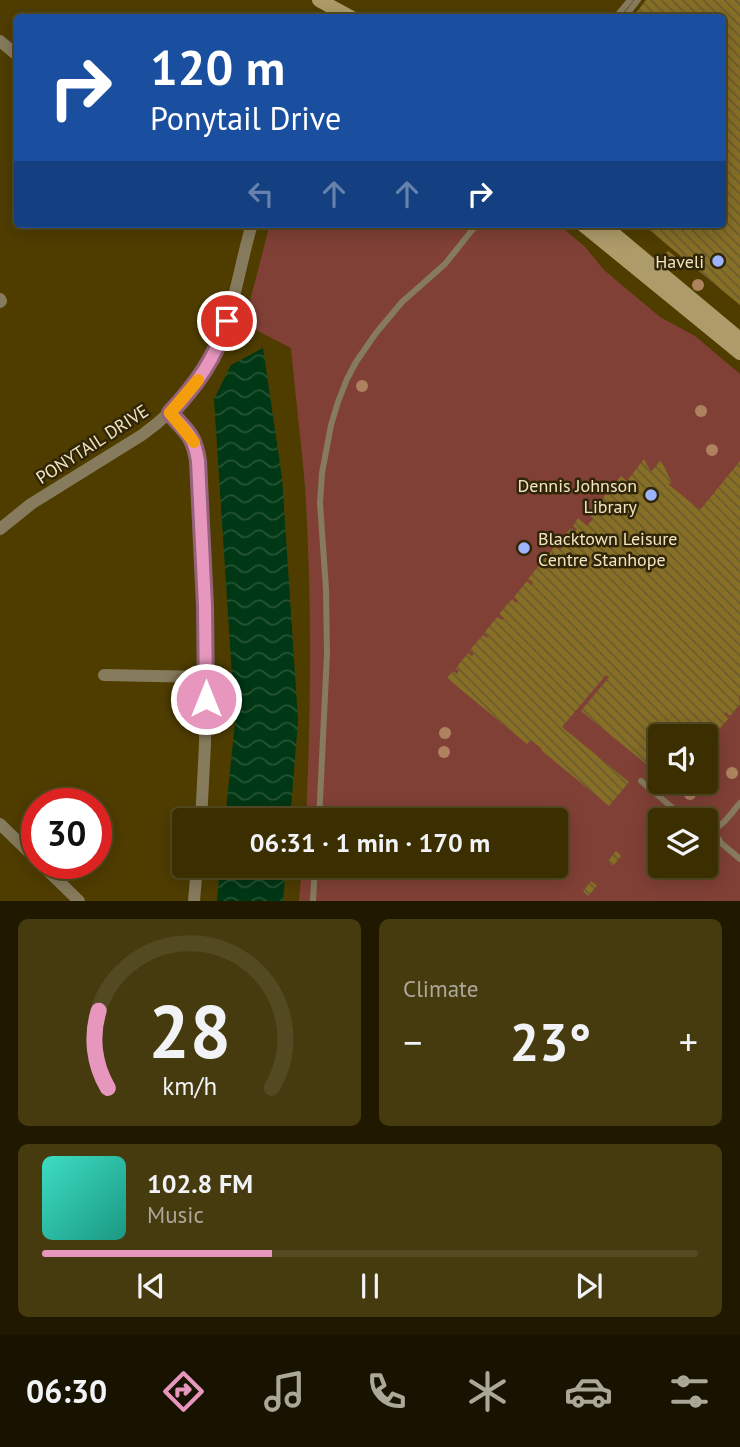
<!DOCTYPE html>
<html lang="en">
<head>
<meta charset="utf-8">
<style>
  :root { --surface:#3b2e00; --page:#463a0f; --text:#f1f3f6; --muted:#aca899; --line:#544a22; --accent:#e797bd }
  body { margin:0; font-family:"PT Sans",sans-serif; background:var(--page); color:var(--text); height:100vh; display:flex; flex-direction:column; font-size:26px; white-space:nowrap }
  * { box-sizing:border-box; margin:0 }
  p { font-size:23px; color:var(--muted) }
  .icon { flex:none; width:38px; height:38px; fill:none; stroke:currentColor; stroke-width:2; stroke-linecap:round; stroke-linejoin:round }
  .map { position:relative; height:901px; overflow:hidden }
  .drawer { display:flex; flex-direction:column; gap:18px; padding:18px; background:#201900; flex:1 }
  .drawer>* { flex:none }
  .hud { position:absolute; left:14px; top:14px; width:712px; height:214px; border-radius:7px; box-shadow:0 4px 18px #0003,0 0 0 2px var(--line); background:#1a4fa0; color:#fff; overflow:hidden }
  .controls { position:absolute; left:648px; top:724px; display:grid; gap:14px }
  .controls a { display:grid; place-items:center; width:70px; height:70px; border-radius:7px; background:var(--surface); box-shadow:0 4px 18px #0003,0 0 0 2px var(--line); font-size:35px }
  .speed { position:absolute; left:21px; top:788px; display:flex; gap:14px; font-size:35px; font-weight:700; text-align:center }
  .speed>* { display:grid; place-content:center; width:91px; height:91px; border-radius:50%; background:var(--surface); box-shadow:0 4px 18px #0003,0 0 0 2px var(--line); line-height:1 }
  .speed .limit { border:10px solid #d22; background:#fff; color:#111 }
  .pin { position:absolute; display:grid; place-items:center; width:60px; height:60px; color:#fff; margin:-30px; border:4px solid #fff; border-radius:50%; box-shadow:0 2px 7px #0007 }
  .me { position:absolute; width:77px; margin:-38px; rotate:0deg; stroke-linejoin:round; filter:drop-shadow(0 0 5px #0008) }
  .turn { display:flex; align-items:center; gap:24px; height:147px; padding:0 21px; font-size:32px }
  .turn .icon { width:91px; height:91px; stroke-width:2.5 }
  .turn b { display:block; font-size:49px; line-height:60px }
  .lanes { display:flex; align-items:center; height:66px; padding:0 21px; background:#0003; justify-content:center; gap:35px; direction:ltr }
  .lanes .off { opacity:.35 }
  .big { font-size:52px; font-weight:800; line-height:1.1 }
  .drawer .card { flex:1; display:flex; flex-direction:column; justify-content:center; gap:10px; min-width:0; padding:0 24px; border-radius:10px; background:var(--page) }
  .drawer .dial { align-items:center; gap:0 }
  .dial svg { height:182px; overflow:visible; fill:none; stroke:var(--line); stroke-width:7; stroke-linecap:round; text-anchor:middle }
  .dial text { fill:var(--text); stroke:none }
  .song { display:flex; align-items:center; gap:21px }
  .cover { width:84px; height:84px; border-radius:10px; background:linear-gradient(135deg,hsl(170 70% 55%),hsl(170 70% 35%)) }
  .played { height:7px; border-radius:4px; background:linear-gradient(90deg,var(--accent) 35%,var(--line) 35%) }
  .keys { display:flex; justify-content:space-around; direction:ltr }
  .heat { display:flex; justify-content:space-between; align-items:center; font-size:38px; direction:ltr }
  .drawer .tiles { flex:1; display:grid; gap:18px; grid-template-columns:1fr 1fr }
  .card:last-child { grid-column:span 2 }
  .trip { position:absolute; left:172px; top:808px; width:396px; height:70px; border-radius:7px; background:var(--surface); box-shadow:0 4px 18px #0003,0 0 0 2px var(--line); font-weight:800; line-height:70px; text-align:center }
  .tabs { display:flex; height:112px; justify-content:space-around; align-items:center; background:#181200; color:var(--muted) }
  .tabs .icon { width:49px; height:49px }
  .tabs .on { color:var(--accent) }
  .tabs b { font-size:32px; color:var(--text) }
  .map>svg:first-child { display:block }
  .pitch { fill:#804036; fill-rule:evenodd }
  .water { fill:url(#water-waves) }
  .building { fill:url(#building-back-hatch) }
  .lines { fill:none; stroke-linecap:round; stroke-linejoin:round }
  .lane { stroke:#867b5c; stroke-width:6 }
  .street { stroke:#867b5c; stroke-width:12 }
  .secondary { stroke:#ad9b69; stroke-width:14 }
  .tree { fill:#af825f }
  .route-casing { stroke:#96627b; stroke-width:18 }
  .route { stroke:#e797bd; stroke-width:12 }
  .slow { stroke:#f59e0b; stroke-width:12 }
  .poi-dot { fill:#9db4fd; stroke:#302507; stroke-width:2.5 }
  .labels { text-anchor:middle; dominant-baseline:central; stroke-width:5; stroke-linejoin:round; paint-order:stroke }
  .poi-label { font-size:18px; fill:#f1e5c2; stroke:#302507; text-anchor:end }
  .street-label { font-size:18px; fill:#f1e5c2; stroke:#302507 }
</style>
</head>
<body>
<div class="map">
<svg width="740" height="901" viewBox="0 0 740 901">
  <defs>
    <pattern id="water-waves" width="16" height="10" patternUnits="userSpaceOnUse" patternTransform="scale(1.75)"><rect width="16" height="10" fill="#003714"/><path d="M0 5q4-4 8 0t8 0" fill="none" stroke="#265435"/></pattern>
    <pattern id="building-back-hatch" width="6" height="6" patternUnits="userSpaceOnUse" patternTransform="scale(1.75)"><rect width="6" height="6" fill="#876f26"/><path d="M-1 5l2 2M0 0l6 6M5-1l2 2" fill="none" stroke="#6b5c2f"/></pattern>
  </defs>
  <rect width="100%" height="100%" fill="#4f3d00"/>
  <!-- pitch -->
  <path class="pitch" d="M270,224H558L585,247L604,270L660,317L695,336L740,374V901H299L302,866H555V821H306C311,709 312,597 305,486C301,440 295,394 291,348L244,324ZM660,737H705V782H660ZM660,821H705V866H660Z"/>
  <!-- water -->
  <g class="water">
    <polygon points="263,348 282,478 298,720 290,821 225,821 235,722 214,399 231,365"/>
    <polygon points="220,866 286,866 283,901 217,901"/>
  </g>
  <!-- building -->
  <g class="building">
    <polygon points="646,0 740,0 740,305 642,224 723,224 723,18 632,18"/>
    <polygon points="668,251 677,258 674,261 665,254"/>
    <polygon points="644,459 651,472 661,460 672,483 668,484 700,510 740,461 740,695 739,697 740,704 730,716 726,712 724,714 729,718 716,733 712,730 709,732 714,736 705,747 705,737 660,737 660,767 656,772 581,711 609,677 606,675 562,727 629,782 609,806 541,750 542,749 531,740 527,744 447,678 453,671 457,674 459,671 456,668 468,653 472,656 474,654 470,650 483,635 487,638 488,636 484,633 497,617 502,620 504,618 499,614 512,599 516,603 518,601 514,597 527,581 531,585 533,582 528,579 541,563 546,567 547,565 543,561 555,546 560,550 562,546 558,543 571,528 575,531 577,529 573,526 578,518 587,526 593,519 589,515 621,476 627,481"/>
    <polygon points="616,851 621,856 613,866 608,861"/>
    <polygon points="591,881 597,886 588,896 583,891"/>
  </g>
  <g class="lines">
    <!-- lane -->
    <g class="lane">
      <polyline points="615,18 630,0"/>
      <polyline points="624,18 638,0"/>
      <polyline points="641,781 688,821"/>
      <polyline points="319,821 327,654 326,589 320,503 322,473 331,425 338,402 347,379 356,362 376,333 402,302 445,264 477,224"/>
      <polyline points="713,830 721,843 740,859"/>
      <path d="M705,831C722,830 730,814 740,803"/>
      <polyline points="313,901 315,866"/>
    </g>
    <!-- street -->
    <g class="street">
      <polyline points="0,41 18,56"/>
      <polyline points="0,299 1,301 0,302"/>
      <polyline points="170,413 193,439 196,445 198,461 203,548 206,677 205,744 201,821"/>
      <path d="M0,529L31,504L142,435C181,407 211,370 226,324C237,291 242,257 252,224"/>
      <polyline points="104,675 206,677"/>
      <polyline points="0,824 37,860"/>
      <polyline points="40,863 79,901"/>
      <polyline points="194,901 197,866"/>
    </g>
    <!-- secondary -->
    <g class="secondary">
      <polyline points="319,0 352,18"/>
      <polyline points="582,224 740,353"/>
      <polyline points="602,224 740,339"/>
    </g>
  </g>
  <!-- trees -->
  <g class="tree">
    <circle cx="698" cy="285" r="6"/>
    <circle cx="362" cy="386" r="6"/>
    <circle cx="701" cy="411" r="6"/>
    <circle cx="712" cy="450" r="6"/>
    <circle cx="445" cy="733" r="6"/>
    <circle cx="444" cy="752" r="6"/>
    <circle cx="732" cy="773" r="6"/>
    <circle cx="690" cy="794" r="6"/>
  </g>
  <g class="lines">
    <defs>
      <path id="route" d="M206,699L205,606L198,461C194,435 187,432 170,413C197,384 215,359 227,321"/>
    </defs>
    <!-- route casing -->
    <use href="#route" class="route-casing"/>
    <!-- route -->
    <use href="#route" class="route"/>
    <!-- slow -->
    <polyline class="slow" points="194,442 170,413 198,380"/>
  </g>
  <!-- markers -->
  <g class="poi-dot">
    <circle cx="718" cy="261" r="7"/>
    <circle cx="651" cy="495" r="7"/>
    <circle cx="524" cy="548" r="7"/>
  </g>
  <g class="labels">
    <!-- poi labels -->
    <g class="poi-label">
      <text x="704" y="261">Haveli</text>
      <text x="637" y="485">Dennis Johnson<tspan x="637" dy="21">Library</tspan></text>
      <text x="538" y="538" text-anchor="start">Blacktown Leisure<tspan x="538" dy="21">Centre Stanhope</tspan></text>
    </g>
    <!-- street labels -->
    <g class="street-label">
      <text transform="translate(92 444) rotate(-33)">PONYTAIL DRIVE</text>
    </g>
  </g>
</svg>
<div class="controls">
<a><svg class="icon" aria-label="sound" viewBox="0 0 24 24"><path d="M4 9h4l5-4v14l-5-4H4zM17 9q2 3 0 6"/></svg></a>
<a><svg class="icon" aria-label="layers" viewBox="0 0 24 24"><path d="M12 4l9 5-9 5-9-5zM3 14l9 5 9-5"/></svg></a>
</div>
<div class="speed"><div class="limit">30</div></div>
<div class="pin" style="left:227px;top:321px;background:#d93025"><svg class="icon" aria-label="arrive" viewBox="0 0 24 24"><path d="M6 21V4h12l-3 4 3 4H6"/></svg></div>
<svg class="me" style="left:206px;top:699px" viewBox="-20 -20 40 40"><circle r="17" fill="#e797bd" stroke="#fff" stroke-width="3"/><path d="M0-11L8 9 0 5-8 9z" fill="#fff"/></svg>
<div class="trip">06:31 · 1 min · 170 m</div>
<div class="hud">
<div class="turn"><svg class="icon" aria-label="right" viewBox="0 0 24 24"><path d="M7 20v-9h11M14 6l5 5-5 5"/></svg><div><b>120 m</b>Ponytail Drive</div></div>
<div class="lanes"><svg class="icon off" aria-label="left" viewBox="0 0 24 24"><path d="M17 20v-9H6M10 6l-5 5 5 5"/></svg><svg class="icon off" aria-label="ahead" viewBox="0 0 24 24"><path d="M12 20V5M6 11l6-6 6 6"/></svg><svg class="icon off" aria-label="ahead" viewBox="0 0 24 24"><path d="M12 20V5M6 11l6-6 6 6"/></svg><svg class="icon" aria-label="right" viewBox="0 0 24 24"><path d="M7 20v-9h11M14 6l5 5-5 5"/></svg></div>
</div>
</div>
<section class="drawer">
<div class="tiles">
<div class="card dial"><svg viewBox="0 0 100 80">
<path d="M14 69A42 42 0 1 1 86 69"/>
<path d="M14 69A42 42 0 0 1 10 35" stroke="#e797bd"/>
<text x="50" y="56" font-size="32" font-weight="700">28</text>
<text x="50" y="72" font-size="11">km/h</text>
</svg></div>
<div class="card"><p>Climate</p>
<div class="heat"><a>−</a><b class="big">23°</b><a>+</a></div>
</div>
<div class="card">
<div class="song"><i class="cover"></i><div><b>102.8 FM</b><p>Music</p></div></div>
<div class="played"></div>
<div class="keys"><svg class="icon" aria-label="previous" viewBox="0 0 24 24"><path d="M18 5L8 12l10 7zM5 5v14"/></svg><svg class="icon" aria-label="pause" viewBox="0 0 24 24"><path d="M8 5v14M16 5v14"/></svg><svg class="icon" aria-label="next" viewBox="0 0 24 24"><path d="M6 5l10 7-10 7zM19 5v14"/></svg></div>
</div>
</div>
</section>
<nav class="tabs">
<b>06:30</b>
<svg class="icon on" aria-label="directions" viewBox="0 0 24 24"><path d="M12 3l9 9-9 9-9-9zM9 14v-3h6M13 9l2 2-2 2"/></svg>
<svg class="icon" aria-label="music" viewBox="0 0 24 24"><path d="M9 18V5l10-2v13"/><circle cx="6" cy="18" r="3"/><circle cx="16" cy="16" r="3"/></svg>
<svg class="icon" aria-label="phone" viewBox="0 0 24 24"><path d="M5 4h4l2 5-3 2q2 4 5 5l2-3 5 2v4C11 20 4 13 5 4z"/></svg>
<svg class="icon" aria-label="climate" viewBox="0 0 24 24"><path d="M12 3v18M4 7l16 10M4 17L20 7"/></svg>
<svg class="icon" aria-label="car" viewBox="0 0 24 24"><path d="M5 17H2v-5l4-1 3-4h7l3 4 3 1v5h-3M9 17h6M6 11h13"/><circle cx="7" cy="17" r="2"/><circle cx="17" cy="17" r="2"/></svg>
<svg class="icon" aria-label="filters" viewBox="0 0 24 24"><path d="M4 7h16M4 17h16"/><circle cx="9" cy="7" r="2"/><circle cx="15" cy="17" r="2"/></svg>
</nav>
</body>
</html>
